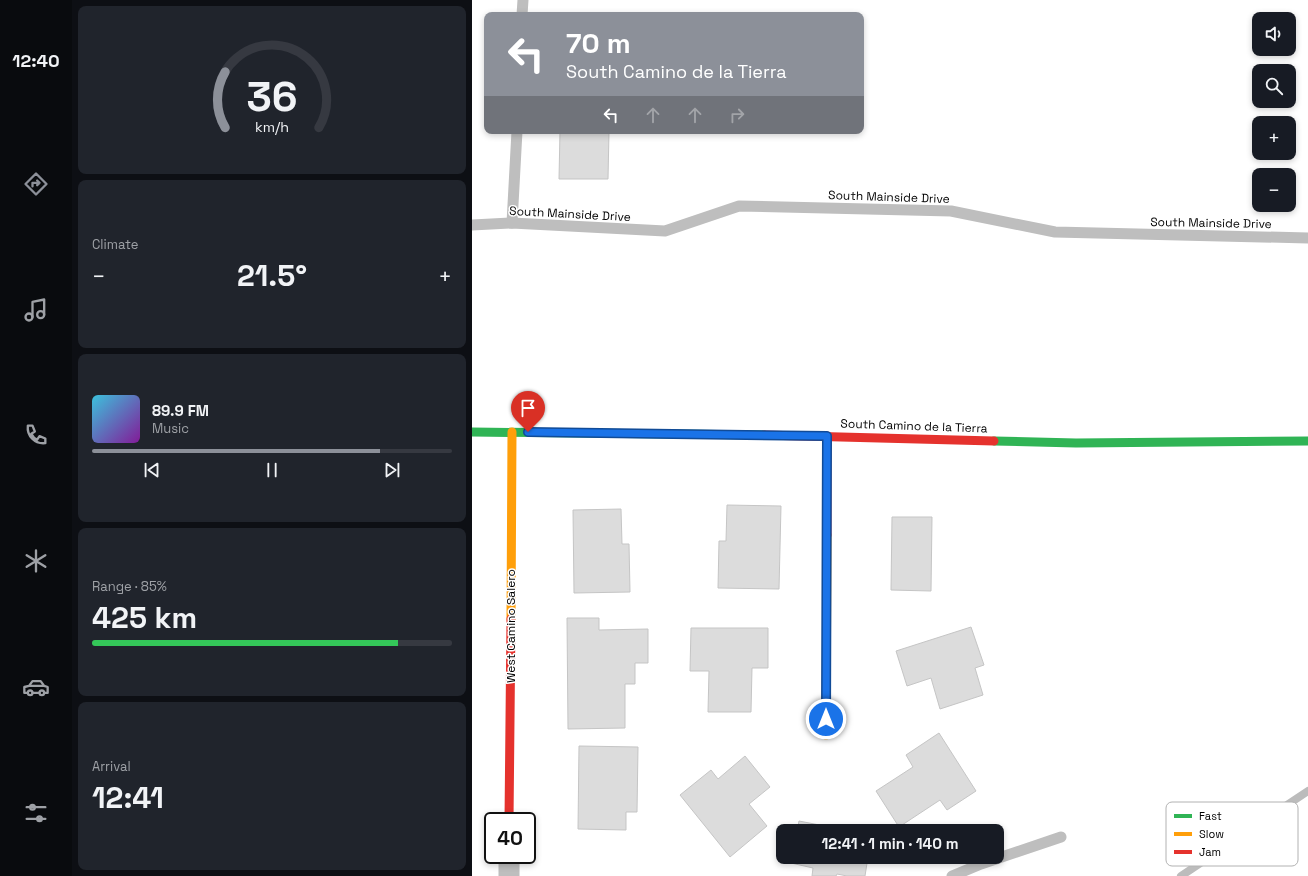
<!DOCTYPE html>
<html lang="en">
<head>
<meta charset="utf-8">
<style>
  :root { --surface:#171b24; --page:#20242c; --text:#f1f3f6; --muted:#9ea1a6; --line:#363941; --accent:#8c9099 }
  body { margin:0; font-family:"Space Grotesk",sans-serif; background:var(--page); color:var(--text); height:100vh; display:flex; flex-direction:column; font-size:15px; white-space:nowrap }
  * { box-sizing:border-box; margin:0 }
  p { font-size:13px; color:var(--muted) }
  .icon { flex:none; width:22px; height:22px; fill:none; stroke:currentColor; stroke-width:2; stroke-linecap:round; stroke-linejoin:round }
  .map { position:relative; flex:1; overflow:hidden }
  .details { display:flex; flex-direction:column; gap:6px; padding:6px; background:#0d0f14; width:400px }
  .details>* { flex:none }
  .banner { position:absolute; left:12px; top:12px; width:380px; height:122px; border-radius:8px; box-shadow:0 2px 6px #0003; background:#8c9099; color:#fff; overflow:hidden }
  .fabs { position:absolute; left:780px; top:12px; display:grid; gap:8px }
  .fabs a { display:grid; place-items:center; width:44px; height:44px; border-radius:8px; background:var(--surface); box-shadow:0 2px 6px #0003; font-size:20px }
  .speed { position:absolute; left:12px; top:812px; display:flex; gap:8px; font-size:20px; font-weight:700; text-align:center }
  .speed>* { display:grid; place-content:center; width:52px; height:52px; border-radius:50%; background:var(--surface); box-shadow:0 2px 6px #0003; line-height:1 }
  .speed .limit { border:2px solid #111; border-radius:6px; background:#fff; color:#111 }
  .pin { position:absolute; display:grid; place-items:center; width:34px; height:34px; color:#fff; margin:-41px -17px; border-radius:50% 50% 50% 0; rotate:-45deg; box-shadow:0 0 4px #0007 }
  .pin .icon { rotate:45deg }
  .me { position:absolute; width:44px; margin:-22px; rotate:0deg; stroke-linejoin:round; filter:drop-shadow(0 0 3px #0008) }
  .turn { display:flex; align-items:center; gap:14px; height:84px; padding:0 16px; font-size:18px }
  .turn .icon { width:52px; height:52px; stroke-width:2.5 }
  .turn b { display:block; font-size:28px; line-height:34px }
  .lanes { display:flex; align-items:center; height:38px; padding:0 16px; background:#0003; justify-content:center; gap:20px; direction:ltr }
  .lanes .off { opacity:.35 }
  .big { font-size:30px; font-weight:700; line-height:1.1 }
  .details .tile { flex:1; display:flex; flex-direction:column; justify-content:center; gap:6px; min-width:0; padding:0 14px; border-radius:8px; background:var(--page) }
  .details .dial { align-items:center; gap:0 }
  .dial svg { height:104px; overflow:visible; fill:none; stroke:var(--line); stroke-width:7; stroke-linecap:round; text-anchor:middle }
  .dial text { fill:var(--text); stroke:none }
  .song { display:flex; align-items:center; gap:12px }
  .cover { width:48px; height:48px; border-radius:6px; background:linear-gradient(135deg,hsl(190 70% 55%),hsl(290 70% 35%)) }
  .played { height:4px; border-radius:2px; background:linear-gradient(90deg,var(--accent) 80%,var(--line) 80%) }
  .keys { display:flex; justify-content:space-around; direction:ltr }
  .heat { display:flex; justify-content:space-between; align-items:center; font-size:22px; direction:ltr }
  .charge { height:6px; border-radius:3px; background:linear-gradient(90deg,#34c759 85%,var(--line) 0) }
  .trip { position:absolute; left:304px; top:824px; width:228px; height:40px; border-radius:8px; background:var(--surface); box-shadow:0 2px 6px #0003; font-weight:700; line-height:40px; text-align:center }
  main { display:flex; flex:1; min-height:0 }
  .tab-bar { display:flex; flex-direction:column; width:72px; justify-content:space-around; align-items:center; background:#090b0e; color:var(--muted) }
  .tab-bar .icon { width:28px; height:28px }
  .tab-bar .active { color:var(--accent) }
  .tab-bar b { font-size:18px; color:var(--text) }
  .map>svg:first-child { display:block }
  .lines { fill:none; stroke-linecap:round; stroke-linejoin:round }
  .stream { stroke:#bcbcbc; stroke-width:8 }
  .building { fill:#dcdcdc; stroke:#c5c5c5 }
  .lane { stroke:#bebebe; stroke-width:11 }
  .street { stroke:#bebebe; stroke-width:21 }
  .fast { stroke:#30b455; stroke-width:9 }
  .slow { stroke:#ff9f0a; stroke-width:9 }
  .jam { stroke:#e5322d; stroke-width:9 }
  .route-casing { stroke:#114b97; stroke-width:10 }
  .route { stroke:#1a73e8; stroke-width:7 }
  .labels { text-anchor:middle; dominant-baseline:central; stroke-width:3; stroke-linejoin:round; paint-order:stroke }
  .street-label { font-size:12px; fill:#000; stroke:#fff }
  .key { fill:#fff; stroke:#b2b2b2; stroke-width:1 }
  .key-label { font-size:11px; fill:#000 }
</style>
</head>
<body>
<main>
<nav class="tab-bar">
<b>12:40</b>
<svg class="icon active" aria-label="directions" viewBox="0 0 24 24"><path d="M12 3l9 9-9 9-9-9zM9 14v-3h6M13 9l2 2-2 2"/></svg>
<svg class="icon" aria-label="music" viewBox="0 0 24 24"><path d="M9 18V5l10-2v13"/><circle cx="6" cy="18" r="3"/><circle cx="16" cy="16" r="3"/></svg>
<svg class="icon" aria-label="phone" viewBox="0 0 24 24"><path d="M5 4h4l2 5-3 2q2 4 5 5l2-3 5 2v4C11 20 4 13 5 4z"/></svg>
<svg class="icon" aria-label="climate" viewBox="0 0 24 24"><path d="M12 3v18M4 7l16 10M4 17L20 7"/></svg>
<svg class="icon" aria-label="car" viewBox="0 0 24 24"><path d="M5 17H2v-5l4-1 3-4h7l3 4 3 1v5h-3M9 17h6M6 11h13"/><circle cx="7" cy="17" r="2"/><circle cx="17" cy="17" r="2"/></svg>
<svg class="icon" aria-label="filters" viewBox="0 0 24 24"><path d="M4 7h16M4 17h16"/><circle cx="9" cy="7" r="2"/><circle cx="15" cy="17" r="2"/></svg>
</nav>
<section class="details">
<div class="tile dial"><svg viewBox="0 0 100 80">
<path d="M14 69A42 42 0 1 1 86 69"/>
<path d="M14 69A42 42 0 0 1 14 26" stroke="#8c9099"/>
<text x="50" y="56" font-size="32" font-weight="700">36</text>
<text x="50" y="72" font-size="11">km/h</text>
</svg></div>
<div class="tile"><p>Climate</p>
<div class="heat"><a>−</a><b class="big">21.5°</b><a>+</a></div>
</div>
<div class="tile">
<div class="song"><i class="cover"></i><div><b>89.9 FM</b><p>Music</p></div></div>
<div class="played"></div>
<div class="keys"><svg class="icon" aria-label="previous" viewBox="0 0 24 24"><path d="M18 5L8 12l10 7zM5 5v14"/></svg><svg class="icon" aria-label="pause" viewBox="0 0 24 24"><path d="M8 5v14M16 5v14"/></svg><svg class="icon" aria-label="next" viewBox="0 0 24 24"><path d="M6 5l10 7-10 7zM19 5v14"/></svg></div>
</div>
<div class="tile"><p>Range · 85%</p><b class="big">425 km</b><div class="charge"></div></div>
<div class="tile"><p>Arrival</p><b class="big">12:41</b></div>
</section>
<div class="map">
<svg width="836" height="876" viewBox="0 0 836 876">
  <rect width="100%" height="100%" fill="#fff"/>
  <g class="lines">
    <!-- stream -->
    <polyline class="stream" points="709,876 836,791"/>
  </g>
  <!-- building -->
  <g class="building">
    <polygon points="88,131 137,131 136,179 87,179"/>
    <polygon points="255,505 309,506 307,589 246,588 247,541 254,541"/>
    <polygon points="149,509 150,544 157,544 158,592 102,593 101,510"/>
    <polygon points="420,517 460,517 459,591 419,590"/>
    <polygon points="95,618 127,618 127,630 176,629 176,663 163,663 163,684 153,684 153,728 96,729"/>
    <polygon points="499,627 512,665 503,668 511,695 468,709 459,678 435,686 424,651"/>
    <polygon points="219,628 296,628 296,668 280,668 279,712 236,712 237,671 218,671"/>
    <polygon points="467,733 504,791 475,810 468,800 427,827 404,791 441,767 434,755"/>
    <polygon points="107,746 166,747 165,812 154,812 154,830 106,829"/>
    <polygon points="273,756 298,787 277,804 295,826 258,857 208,795 239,770 246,779"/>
    <polygon points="327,821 378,831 325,831"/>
    <polygon points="320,857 396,857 393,876 375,876 365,874 364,876 340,876 341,868 319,863"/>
  </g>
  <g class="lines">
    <!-- lane -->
    <g class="lane">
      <polyline points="50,15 51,0"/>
      <polyline points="40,223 45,131"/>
      <polyline points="0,225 40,223 193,231 267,206 479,211 583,232 836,238"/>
      <polyline points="480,876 509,864 589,837"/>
    </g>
    <!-- street -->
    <polyline class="street" points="37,876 37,855"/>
    <!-- fast -->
    <g class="fast">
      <polyline points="0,432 292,435"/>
      <polyline points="522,441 604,443 836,441"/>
    </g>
    <!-- slow -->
    <g class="slow">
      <polyline points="39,619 40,432"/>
      <polyline points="354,735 355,535"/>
    </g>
    <!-- jam -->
    <g class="jam">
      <polyline points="292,435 522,441"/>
      <polyline points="355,535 355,436"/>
      <polyline points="37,821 39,619"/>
    </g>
  </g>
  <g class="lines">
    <defs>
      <polyline id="route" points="56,432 355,436 354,719"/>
    </defs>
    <!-- route casing -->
    <use href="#route" class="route-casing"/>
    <!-- route -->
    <use href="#route" class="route"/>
  </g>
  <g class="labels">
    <!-- street labels -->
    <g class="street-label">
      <text transform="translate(417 197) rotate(2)">South Mainside Drive</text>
      <text transform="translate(98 214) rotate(3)">South Mainside Drive</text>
      <text transform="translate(739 223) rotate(1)">South Mainside Drive</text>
      <text transform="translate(442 426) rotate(2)">South Camino de la Tierra</text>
      <text transform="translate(39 626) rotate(-90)">West Camino Salero</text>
    </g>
  </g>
  <!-- legend -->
  <rect x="694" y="802" width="132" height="64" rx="6" class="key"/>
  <rect x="702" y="814" width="18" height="4" fill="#30b455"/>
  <rect x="702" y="832" width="18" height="4" fill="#ff9f0a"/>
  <rect x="702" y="850" width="18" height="4" fill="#e5322d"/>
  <g class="key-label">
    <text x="727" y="820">Fast</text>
    <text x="727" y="838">Slow</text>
    <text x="727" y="856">Jam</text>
  </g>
</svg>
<div class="fabs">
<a><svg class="icon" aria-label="sound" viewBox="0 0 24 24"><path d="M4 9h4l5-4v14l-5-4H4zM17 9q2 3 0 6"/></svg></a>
<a><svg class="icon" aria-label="search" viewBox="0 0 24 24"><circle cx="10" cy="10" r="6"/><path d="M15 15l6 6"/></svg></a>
<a>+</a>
<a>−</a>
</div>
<div class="speed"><div class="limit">40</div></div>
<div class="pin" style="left:56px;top:432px;background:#d93025"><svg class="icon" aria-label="arrive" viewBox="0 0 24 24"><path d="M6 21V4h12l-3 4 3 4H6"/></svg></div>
<svg class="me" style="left:354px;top:719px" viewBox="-20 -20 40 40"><circle r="17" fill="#1a73e8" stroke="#fff" stroke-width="3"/><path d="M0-11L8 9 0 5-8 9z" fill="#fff"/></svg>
<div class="trip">12:41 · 1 min · 140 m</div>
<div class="banner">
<div class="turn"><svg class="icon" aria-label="left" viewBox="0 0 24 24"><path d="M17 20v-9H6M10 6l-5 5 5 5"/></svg><div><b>70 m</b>South Camino de la Tierra</div></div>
<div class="lanes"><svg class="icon" aria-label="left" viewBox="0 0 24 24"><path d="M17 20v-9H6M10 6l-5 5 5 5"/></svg><svg class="icon off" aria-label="ahead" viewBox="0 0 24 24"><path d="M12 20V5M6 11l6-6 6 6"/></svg><svg class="icon off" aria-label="ahead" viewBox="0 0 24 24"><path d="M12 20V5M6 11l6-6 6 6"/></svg><svg class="icon off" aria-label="right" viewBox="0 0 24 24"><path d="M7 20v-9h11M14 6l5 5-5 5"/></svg></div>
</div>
</div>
</main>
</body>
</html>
